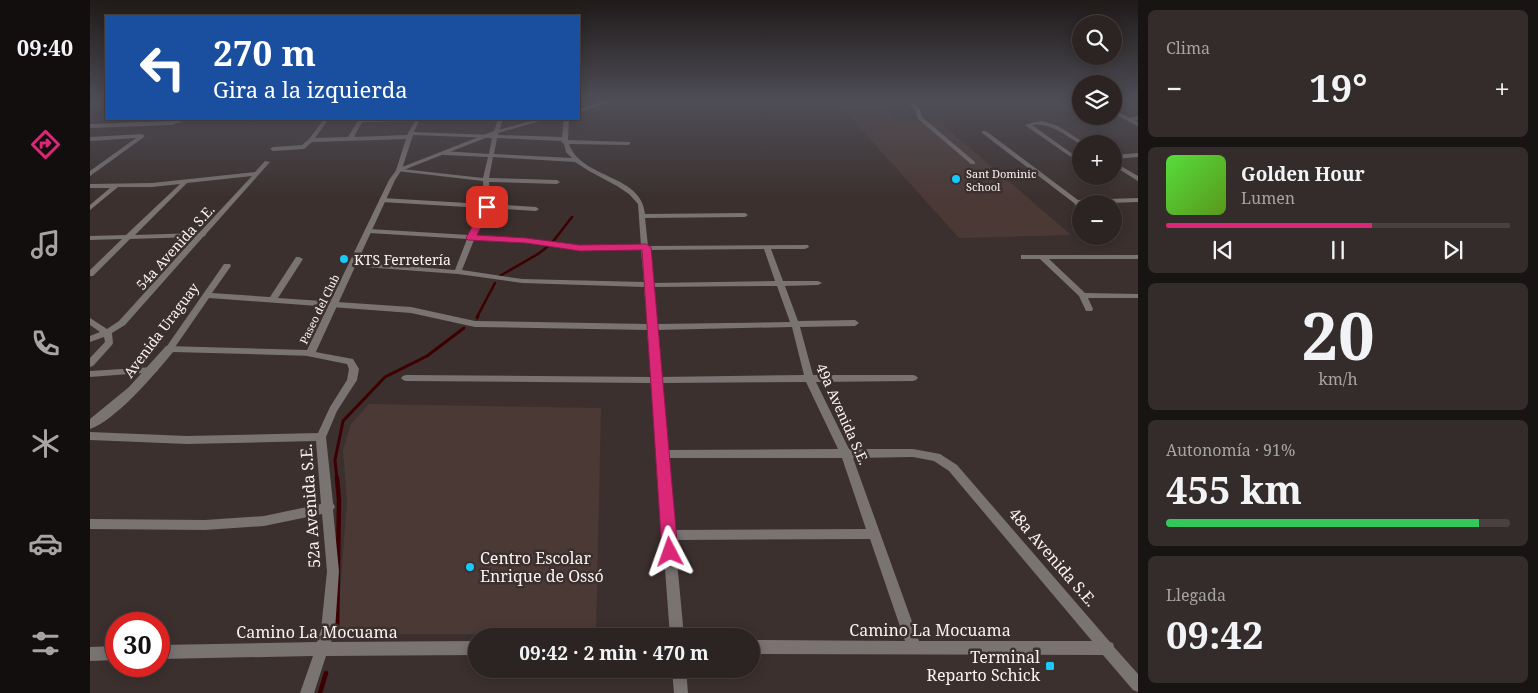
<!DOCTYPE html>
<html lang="es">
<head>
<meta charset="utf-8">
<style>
  :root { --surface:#2c2422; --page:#342c2a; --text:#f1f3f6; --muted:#a6a4a5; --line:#484140; --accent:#db2777 }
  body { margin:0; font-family:"Noto Serif",serif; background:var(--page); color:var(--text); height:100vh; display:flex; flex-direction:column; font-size:19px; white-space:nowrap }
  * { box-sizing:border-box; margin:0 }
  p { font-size:16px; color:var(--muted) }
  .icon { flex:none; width:28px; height:28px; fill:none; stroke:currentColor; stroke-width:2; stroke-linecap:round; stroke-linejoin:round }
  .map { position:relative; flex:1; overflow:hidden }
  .details { display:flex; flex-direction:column; gap:10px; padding:10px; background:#181413; width:400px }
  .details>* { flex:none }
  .banner { position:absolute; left:15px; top:15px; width:475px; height:105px; border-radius:0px; box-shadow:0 2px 12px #0003,0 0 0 1px var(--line); background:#1a4fa0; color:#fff; overflow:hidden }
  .controls { position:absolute; left:982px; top:15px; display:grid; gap:10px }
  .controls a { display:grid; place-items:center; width:50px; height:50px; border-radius:50%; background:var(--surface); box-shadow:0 2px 12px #0003,0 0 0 1px var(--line); font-size:25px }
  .speed { position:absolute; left:15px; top:612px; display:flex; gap:10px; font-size:25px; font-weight:700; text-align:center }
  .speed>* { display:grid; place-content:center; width:65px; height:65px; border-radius:50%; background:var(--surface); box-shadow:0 2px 12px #0003,0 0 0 1px var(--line); line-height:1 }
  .speed .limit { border:8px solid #d22; background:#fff; color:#111 }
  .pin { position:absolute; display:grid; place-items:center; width:42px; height:42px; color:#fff; margin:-21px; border-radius:10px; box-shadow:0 2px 8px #0006 }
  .me { position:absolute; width:55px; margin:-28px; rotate:356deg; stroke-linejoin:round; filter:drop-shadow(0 0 4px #0008) }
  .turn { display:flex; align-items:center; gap:18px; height:105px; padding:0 25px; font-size:22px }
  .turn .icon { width:65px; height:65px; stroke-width:2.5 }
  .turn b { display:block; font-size:35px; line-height:42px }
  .big { font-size:38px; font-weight:700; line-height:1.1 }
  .details .tile { flex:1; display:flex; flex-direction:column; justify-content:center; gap:8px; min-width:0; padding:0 18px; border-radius:8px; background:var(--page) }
  .details .dial { align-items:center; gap:0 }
  .dial b { font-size:65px; line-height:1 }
  .song { display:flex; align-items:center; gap:15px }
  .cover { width:60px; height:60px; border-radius:8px; background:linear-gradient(135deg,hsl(110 70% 55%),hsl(90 70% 35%)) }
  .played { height:5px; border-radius:2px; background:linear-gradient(90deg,var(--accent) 60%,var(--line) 60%) }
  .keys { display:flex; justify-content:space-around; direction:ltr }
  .heat { display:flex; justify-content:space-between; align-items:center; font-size:28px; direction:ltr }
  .charge { height:8px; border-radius:4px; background:linear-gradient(90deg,#34c759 91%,var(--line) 0) }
  .trip { position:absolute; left:378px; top:628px; width:292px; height:50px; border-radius:25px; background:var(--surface); box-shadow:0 2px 12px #0003,0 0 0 1px var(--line); font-weight:700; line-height:50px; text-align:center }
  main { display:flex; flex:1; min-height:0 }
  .menu { display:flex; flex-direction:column; width:90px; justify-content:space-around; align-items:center; background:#120e0e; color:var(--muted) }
  .menu .icon { width:35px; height:35px }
  .menu .selected { color:var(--accent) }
  .menu b { font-size:22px; color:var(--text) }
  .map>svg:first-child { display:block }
  .built { fill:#4b3936 }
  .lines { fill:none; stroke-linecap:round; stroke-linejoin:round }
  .stream-far2 { stroke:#3d0002; stroke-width:2.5 }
  .stream-far1 { stroke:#3d0002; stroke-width:3 }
  .stream { stroke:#3d0002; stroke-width:4.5 }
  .minor { fill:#797372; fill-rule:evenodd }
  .tertiary { fill:#797372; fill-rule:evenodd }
  .route { fill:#db2777; stroke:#8e194d }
  .poi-dot { fill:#17cafb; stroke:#3b302e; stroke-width:2 }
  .labels { text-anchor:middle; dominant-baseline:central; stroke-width:5; stroke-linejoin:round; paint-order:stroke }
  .far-poi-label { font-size:11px; fill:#faf3f2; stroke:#3b302e; text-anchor:start }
  .far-street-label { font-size:11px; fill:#faf3f2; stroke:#3b302e }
  .street-label { font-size:14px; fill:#faf3f2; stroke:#3b302e }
  .poi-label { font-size:14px; fill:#faf3f2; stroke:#3b302e; text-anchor:start }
  .near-street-label { font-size:16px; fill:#faf3f2; stroke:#3b302e }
  .near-poi-label { font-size:16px; fill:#faf3f2; stroke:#3b302e; text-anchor:start }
</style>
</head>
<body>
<main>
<nav class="menu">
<b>09:40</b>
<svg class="icon selected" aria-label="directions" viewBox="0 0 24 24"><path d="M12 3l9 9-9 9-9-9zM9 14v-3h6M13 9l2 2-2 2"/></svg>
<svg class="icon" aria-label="music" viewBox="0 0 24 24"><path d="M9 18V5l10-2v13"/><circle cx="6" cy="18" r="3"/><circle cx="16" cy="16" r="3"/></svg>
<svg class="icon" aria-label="phone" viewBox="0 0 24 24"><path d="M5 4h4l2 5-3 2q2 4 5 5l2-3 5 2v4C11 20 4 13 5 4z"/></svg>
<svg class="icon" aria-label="climate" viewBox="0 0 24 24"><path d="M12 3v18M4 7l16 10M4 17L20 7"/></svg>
<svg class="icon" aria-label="car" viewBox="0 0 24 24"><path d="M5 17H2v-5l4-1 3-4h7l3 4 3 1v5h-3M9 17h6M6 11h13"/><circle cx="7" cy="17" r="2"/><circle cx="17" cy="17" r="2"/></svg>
<svg class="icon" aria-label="filters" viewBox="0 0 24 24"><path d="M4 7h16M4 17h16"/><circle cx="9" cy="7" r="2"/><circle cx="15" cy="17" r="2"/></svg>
</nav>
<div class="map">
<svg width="1048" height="693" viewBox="0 0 1048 693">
  <rect width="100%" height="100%" fill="#3b302e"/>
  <!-- built -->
  <g class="built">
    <polygon points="745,100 787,100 810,123 850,122 981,235 869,238"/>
    <polygon points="279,404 511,408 506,634 247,634 257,501 253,450 261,424"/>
  </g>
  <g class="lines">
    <!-- stream-far2 -->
    <g class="stream-far2">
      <polyline points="408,277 448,254 461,244 482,217"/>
      <polyline points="387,317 405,283"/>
    </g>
    <!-- stream-far1 -->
    <g class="stream-far1">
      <polyline points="387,318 388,316"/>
      <polyline points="247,480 245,460 253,421 295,377 337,356 374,328"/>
    </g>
    <!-- stream -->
    <g class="stream">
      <polyline points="247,478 249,500 247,634"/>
      <polyline points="230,693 236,673"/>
    </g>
    <!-- minor -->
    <g class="minor">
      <polygon points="815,100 820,100 830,110 832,117 885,162 885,164 881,164 828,119 826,111"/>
      <polygon points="1048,116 1048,120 1039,121 1036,119"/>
      <polygon points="91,119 98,119 82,125 0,128 0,124 82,121"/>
      <path d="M234,119H239L225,138L258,137L269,119H330L324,132L403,135L408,119H413L408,135L472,137L474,119H479L478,140L540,142V144L538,145L479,144C491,179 552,174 555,214L655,213L658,215L655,217L555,218L558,246L718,245L719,247L715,249H681L693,281H728L732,283L728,285L695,286L708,321L765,320L769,323L765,326L710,327L723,375H823L826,376L828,378L826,380L823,381L726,382L759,449H823L850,454L867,465L1020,642L1023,643L1024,647L1048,674V692L1043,690L1013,655L661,654V640L815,641L780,539L585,540L594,636H580L561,383L316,381L313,380L311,378L313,376L316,375L561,377L557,330L385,327L321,313L119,298L83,350H77L76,348L77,346L134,264H140L141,266L122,293L180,297L206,257H209L213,259L188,298L321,307L385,321L557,324L554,287L432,283L368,274L260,266V262H263L365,270L377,239L279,233L276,231L279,229L379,235L393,208L292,202L289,200L292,198L394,204L393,181L307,171L306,170L316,139L222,142L214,149L183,151L180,149L183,147L212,145L219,139ZM325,121L317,135L264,137L272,122ZM323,135L402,138L399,154L354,151L351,153L354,155L398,157L393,178L312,169ZM407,138L473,141L471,142L474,144L476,152L482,158L404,154ZM403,157L485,162L499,171L527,186L539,194L548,204L551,246H490L436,239L386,236L400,208L446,211L449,209L446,207L400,204L399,182L467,184L470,182L467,180L399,178ZM384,240L436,243L490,250H551L554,282L432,279L372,270ZM674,249L685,281L561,283L558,250ZM687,286L700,322L565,324L562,287ZM702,327L714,375L570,377L566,330ZM716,382L748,449L577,450L571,383ZM823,457L844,461L859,471L1002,641H829L763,458ZM577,458H752L776,529L584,530Z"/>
      <path d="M952,121L968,126L993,142L994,143L991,144L990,147H986L985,146L988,143C974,134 959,122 942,125L991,160V164L935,125L945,122Z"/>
      <polygon points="892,131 896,131 988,200 1048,198 1048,202 991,204 991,212 989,211 984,203 892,133"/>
      <polygon points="52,134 55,136 54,137 0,176 0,171 46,138 0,141 0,137"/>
      <polygon points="1048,153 1048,157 1024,159 1024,155"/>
      <path d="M175,161L180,162L116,234L115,236L113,237L35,325L22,333L23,343L22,345L3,366L0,367V358L15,342L14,337L0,342V336L10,332L0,325V318L17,329L29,321L105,237L40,239L3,276H0V270L32,239L0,240V236L36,235L90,184L62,187H28L0,210V205L20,188H0V184L62,183L165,172ZM162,176L109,233L45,235L97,183Z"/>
      <polygon points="1024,162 1048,176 1048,181 1024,166"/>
      <polygon points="931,255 1048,255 1048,259 959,259 995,293 1048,294 1048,298 998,298 1003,309 1002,311 996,311 989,296 950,259 931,259"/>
      <polygon points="220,351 263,359 269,369 267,380 247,411 236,437 243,503 245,507 243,510 249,571 245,630 241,642 386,641 386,655 236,656 224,693 210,693 223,656 69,659 69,645 227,642 231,630 237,571 232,514 174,526 115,530 0,529 0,519 115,520 174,516 231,504 226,441 97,444 0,440 0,432 97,436 228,433 240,407 257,380 259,369 257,364 217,356 216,354 217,352"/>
      <polygon points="63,367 66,368 68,370 66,372 0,377 0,371"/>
      <polygon points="26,646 26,660 0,661 0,647"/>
      <polygon points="582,669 596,669 598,693 584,693"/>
    </g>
    <!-- tertiary -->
    <g class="tertiary">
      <polygon points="515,100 524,100 489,113 489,109"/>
      <polygon points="1024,110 1048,122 1048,126 1024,114"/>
      <path d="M448,119H457L408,133L311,171L305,180L224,356L83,352C66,373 25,421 0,429V419L39,387L76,346L217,350L299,180L307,169L404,131Z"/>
    </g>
  </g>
  <!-- sky -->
  <linearGradient id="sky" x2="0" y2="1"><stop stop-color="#201a19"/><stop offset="0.51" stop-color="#4f4e57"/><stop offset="1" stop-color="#4f4e57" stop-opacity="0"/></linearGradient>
  <rect width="1048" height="198" fill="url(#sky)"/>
  <!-- route -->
  <polygon class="route" points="394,205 401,207 387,235 436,238 490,245 556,244 561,247 588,552 586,557 580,559 575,557 572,552 552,250 490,251 436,243 378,240 376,238"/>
  <!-- markers -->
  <g class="poi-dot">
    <circle cx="866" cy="179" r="5"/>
    <circle cx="254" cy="259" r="5"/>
    <circle cx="380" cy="567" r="5"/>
    <rect x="955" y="661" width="10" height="10" rx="2.5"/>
  </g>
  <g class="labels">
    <!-- far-poi labels -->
    <g class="far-poi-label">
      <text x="876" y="173">Sant Dominic<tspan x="876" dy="13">School</tspan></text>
    </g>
    <!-- far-street labels -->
    <g class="far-street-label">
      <text transform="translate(229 309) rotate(-64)">Paseo del Club</text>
    </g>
    <!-- street labels -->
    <g class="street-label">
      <text transform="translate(85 247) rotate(-48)">54a Avenida S.E.</text>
      <text transform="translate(71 330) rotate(-53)">Avenida Uraguay</text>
      <text transform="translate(753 414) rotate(66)">49a Avenida S.E.</text>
    </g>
    <!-- poi labels -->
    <g class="poi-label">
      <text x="264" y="259">KTS Ferretería</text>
    </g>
    <!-- near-street labels -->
    <g class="near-street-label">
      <text transform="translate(220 506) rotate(-94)">52a Avenida S.E.</text>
      <text transform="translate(963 557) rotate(49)">48a Avenida S.E.</text>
      <text x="840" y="630">Camino La Mocuama</text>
      <text x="227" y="632">Camino La Mocuama</text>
    </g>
    <!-- near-poi labels -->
    <g class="near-poi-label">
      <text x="390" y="558">Centro Escolar<tspan x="390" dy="18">Enrique de Ossó</tspan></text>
      <text x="950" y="657" text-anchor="end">Terminal<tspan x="950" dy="18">Reparto Schick</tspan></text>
    </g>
  </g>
</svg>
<div class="controls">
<a><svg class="icon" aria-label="search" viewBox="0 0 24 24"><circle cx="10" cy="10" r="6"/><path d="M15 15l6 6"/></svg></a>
<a><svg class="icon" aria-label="layers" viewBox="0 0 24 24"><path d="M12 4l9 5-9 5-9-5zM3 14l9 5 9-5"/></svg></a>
<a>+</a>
<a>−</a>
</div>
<div class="speed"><div class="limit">30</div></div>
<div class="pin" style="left:397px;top:207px;background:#d93025"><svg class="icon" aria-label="arrive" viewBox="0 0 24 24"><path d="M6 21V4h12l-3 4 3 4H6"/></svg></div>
<svg class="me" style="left:580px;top:552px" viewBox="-20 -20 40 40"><path d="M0-17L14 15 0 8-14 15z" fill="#db2777" stroke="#fff" stroke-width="4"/></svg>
<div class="trip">09:42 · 2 min · 470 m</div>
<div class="banner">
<div class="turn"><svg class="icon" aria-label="left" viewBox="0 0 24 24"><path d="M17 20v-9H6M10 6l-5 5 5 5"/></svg><div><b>270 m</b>Gira a la izquierda</div></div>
</div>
</div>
<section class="details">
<div class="tile"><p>Clima</p>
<div class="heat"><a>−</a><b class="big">19°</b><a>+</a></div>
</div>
<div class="tile">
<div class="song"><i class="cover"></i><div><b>Golden Hour</b><p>Lumen</p></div></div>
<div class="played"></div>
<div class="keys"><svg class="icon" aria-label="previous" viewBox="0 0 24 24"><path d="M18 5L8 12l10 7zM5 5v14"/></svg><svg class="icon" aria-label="pause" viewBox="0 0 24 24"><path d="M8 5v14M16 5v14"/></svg><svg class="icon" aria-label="next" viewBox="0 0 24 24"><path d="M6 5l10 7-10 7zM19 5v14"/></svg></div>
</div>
<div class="tile dial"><b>20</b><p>km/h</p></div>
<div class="tile"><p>Autonomía · 91%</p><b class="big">455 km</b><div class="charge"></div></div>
<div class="tile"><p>Llegada</p><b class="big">09:42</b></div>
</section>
</main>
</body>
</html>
